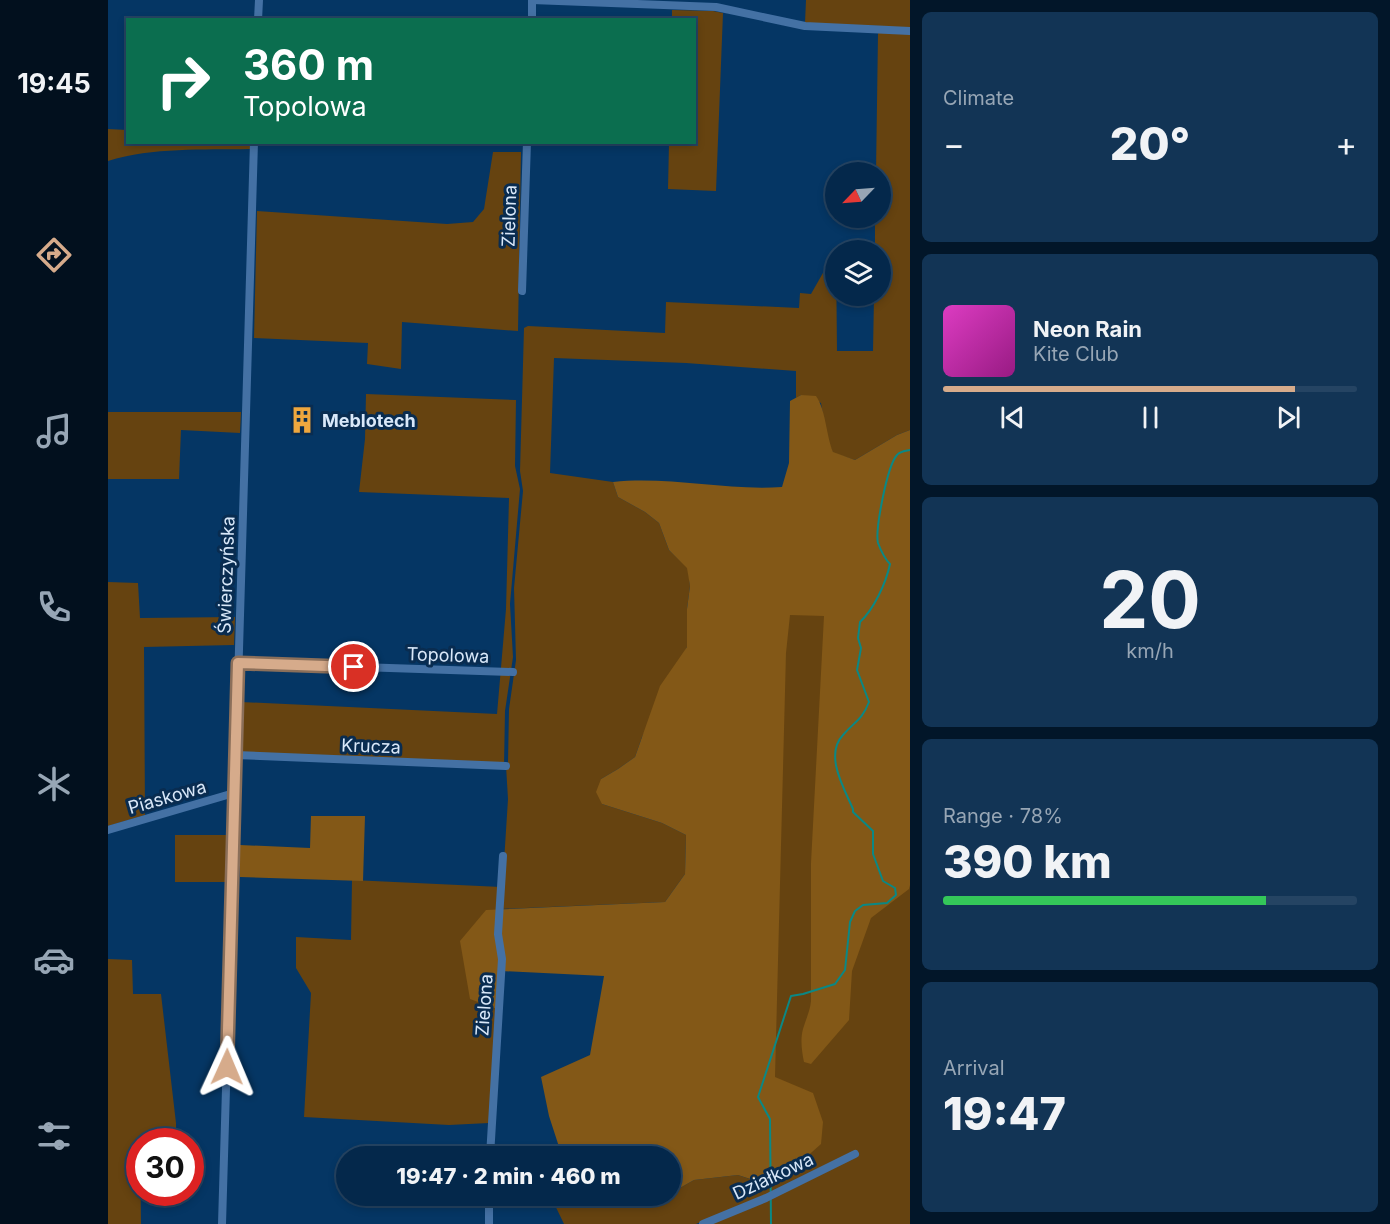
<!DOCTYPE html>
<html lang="en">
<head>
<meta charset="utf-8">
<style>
  :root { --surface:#04284b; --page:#123455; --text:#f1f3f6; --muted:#97a6b5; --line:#254463; --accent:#d6ab8b }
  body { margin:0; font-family:Inter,sans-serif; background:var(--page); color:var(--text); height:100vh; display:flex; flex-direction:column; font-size:22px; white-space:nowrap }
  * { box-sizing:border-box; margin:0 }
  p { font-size:20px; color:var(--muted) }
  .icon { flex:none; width:33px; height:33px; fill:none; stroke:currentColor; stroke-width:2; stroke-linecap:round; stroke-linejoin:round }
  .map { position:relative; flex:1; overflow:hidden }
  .details { display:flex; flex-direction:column; gap:12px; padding:12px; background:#021629; width:480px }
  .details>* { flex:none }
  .top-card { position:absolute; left:18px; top:18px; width:570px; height:126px; border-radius:0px; box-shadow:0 3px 9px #0003,0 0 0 2px var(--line); background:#0b6e4f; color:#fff; overflow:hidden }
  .needle { width:39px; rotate:245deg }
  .controls { position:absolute; left:717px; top:162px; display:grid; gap:12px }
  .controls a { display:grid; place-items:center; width:66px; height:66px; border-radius:50%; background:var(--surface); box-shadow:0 3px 9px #0003,0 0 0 2px var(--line); font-size:30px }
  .speed { position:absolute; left:18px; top:1128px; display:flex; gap:12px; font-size:30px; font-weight:700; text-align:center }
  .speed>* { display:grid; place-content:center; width:78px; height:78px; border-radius:50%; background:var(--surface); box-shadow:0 3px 9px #0003,0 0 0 2px var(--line); line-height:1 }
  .speed .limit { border:9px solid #d22; background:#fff; color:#111 }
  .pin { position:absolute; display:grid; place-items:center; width:51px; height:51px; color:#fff; margin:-26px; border:3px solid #fff; border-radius:50%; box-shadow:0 2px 6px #0007 }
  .me { position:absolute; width:66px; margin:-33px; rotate:1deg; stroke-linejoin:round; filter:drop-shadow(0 0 4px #0008) }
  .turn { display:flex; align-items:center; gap:21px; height:126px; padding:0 18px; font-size:27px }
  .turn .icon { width:78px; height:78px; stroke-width:2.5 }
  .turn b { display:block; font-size:42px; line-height:51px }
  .big { font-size:45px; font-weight:800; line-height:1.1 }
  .details .card { flex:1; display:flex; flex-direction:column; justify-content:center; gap:9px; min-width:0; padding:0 21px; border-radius:9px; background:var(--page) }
  .details .dial { align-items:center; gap:0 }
  .dial b { font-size:78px; line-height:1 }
  .song { display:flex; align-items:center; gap:18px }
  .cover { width:72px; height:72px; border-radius:9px; background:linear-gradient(135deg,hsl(310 70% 55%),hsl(310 70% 35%)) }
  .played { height:6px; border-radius:3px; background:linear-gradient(90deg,var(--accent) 85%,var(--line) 85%) }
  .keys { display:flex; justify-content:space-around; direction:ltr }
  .heat { display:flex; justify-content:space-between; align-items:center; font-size:33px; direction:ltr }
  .charge { height:9px; border-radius:4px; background:linear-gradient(90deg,#34c759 78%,var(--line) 0) }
  .trip { position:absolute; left:228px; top:1146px; width:345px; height:60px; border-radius:30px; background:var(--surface); box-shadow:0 3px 9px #0003,0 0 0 2px var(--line); font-weight:800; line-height:60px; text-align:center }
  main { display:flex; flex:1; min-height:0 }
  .tabs { display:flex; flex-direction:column; width:108px; justify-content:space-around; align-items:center; background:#02101e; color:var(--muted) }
  .tabs .icon { width:42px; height:42px }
  .tabs .current { color:var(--accent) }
  .tabs b { font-size:27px; color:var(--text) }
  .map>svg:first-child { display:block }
  .green { fill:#664310 }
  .forest { fill:#835817 }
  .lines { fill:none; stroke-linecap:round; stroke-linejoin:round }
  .stream { stroke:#0a8885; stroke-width:2 }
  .street { stroke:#4471a4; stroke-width:8 }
  .route-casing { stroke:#8b6f5a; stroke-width:15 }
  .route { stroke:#d6ab8b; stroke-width:10 }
  .labels { text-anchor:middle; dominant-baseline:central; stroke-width:6; stroke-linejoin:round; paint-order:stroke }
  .street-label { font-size:18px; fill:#d9e8f9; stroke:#092c50 }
  .poi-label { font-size:18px; font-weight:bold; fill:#d9e8f9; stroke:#092c50; text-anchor:start }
</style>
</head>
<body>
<main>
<nav class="tabs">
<b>19:45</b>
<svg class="icon current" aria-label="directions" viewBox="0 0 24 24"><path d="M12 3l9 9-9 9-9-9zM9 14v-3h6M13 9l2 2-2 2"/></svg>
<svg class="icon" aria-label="music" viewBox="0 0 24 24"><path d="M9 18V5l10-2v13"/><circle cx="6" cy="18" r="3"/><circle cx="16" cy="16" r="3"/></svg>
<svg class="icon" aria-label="phone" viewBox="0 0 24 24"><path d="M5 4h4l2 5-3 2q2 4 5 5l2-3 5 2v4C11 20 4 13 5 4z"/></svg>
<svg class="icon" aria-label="climate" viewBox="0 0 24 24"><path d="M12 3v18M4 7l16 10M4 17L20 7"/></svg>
<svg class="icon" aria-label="car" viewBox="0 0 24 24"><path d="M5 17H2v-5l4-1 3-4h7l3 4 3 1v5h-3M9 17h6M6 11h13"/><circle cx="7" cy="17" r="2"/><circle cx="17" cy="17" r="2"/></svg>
<svg class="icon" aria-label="filters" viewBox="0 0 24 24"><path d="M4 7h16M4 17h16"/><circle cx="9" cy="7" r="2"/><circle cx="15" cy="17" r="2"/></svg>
</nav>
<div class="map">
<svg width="802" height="1224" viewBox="0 0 802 1224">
  <rect width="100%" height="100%" fill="#053664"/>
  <!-- green -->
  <g class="green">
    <polygon points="698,0 802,0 802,430 789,435 747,460 725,453 719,439 713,403 693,395 688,398 688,371 578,363 446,358 442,473 505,482 510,497 537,512 551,523 561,550 580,568 582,586 579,609 579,647 534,737 527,757 510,769 493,779 494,804 554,823 578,835 577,874 557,902 393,909 400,799 398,766 400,762 401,709 408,660 406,588 415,491 412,471 416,328 420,326 557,333 558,302 691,308 692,293 703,294 728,250 729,351 765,351 766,296 772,296 772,250 767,250 767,218 772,218 772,172 768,172 770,34 772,26 697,23"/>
    <polygon points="564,10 605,11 615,13 608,191 560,189 561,143 586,142 586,20 564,19"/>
    <path d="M0,129L19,130L20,142H142V149C95,150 45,147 0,161Z"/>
    <polygon points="385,152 413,152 410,331 294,322 293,369 259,364 260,343 146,338 149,211 339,224 365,222 376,209"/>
    <polygon points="258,394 408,400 407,466 412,489 402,604 405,657 397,711 396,766 132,752 133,702 389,714 398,609 401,498 251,492 257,439"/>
    <polygon points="0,412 133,412 132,433 73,430 71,479 0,479"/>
    <polygon points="0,582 30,583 32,618 127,617 126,645 36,647 37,815 0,826"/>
    <polygon points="679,602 802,607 802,1224 601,1224 659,1194 588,1224 456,1224 444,1199 452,1196 532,1196 540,1200 554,1196 562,1196 563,1193 586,1180 630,1175 660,1185"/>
    <rect x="67" y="835" width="53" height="47"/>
    <polygon points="244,880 393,887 389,1009 381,1123 341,1125 196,1117 203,993 188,968 188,937 243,940"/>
    <polygon points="0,959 24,960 25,994 53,994 68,1123 68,1141 32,1142 33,1224 0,1224"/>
  </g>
  <!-- forest -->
  <g class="forest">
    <path d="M693,395L708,396C718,410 718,435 725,452L747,460L789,435L802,430V885L801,889L763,918L744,971L741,1020L703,1064L696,1062C694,1052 692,1040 695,1029C698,1019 702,1011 703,1001V863L716,616L682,615L678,653L667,1077L705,1093L715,1122L713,1144L695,1160L661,1185L630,1175L586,1180L563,1193L562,1156H454L441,1116L433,1077L482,1055L496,976L393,971L389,1009L362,999L352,941L378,910L557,902L577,874L578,835L554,823L494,804L488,792L493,779L510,769L527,757L552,686L579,647V609L582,586L579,568L561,550L551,523L537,512L510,497L505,482C561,476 618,491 674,487L681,463L682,401Z"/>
    <polygon points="203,816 257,816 255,881 132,877 132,845 202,848"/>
  </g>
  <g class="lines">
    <!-- stream -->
    <path class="stream" d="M663,1224L662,1119L650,1097L683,996L695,994L727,984L737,970L742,922L747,911L755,905L779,903L788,895L787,888L775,881L765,854V831L745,812V809C736,788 716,755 735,735C747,721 754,720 761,702L749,670L753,648L750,638L752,622C766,609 778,583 782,564C776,558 773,551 770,543C767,530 779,466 789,455C792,451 797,451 802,450"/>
    <!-- street -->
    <g class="street">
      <polyline points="424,0 608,7 697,26 802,31"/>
      <polyline points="150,20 151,0"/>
      <polyline points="424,20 424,0"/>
      <polyline points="414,291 419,142"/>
      <polyline points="130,663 405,672"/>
      <polyline points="127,755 398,766"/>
      <polyline points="0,830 126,793"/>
      <polyline points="382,1156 394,959 390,934 395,856"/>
      <polyline points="114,1224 146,142"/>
      <polyline points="381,1224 381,1196"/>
      <polyline points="595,1224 658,1198 747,1154"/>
    </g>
  </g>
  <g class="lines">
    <defs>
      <polyline id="route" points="119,1067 130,663 246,667"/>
    </defs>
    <!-- route casing -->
    <use href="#route" class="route-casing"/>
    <!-- route -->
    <use href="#route" class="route"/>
  </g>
  <!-- icons -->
  <defs>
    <symbol id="building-bare" viewBox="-9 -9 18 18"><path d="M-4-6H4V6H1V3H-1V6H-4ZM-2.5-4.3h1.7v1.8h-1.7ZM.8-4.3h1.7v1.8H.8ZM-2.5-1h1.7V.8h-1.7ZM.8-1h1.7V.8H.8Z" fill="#efa73e" stroke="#092c50" stroke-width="2.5" paint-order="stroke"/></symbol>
  </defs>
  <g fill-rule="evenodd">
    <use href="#building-bare" x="175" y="401" width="38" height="38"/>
  </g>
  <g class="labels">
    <!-- street labels -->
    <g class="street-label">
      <text transform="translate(401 216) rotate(-88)">Zielona</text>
      <text transform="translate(118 575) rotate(-88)">Świerczyńska</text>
      <text transform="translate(340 655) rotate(2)">Topolowa</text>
      <text transform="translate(263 746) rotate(2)">Krucza</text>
      <text transform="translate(59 797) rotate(-16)">Piaskowa</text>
      <text transform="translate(376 1005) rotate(-86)">Zielona</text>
      <text transform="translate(665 1176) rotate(-25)">Działkowa</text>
    </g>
    <!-- poi labels -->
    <g class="poi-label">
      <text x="214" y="420">Meblotech</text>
    </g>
  </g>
</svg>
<div class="controls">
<a><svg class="needle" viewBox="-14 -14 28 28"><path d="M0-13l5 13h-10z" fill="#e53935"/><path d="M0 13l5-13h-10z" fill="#97a6b5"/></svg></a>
<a><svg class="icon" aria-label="layers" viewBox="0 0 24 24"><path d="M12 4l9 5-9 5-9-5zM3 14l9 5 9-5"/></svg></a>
</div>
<div class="speed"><div class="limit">30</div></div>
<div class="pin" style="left:246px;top:667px;background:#d93025"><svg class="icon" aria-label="arrive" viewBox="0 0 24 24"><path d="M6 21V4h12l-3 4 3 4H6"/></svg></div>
<svg class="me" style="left:119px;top:1067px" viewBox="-20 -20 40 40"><path d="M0-17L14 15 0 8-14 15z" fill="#d6ab8b" stroke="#fff" stroke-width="4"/></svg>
<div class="trip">19:47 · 2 min · 460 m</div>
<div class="top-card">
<div class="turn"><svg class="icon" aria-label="right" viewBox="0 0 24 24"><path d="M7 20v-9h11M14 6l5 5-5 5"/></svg><div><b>360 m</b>Topolowa</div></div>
</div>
</div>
<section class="details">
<div class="card"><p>Climate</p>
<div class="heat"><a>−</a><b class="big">20°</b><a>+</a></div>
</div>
<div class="card">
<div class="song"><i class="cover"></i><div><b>Neon Rain</b><p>Kite Club</p></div></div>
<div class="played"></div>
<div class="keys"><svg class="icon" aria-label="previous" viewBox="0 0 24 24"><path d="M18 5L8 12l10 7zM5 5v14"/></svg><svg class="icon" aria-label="pause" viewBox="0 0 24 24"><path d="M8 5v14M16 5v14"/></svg><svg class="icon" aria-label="next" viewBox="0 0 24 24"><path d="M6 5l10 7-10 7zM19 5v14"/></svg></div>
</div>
<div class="card dial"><b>20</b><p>km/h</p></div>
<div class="card"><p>Range · 78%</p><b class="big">390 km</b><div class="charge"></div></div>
<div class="card"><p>Arrival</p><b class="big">19:47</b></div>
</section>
</main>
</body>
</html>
